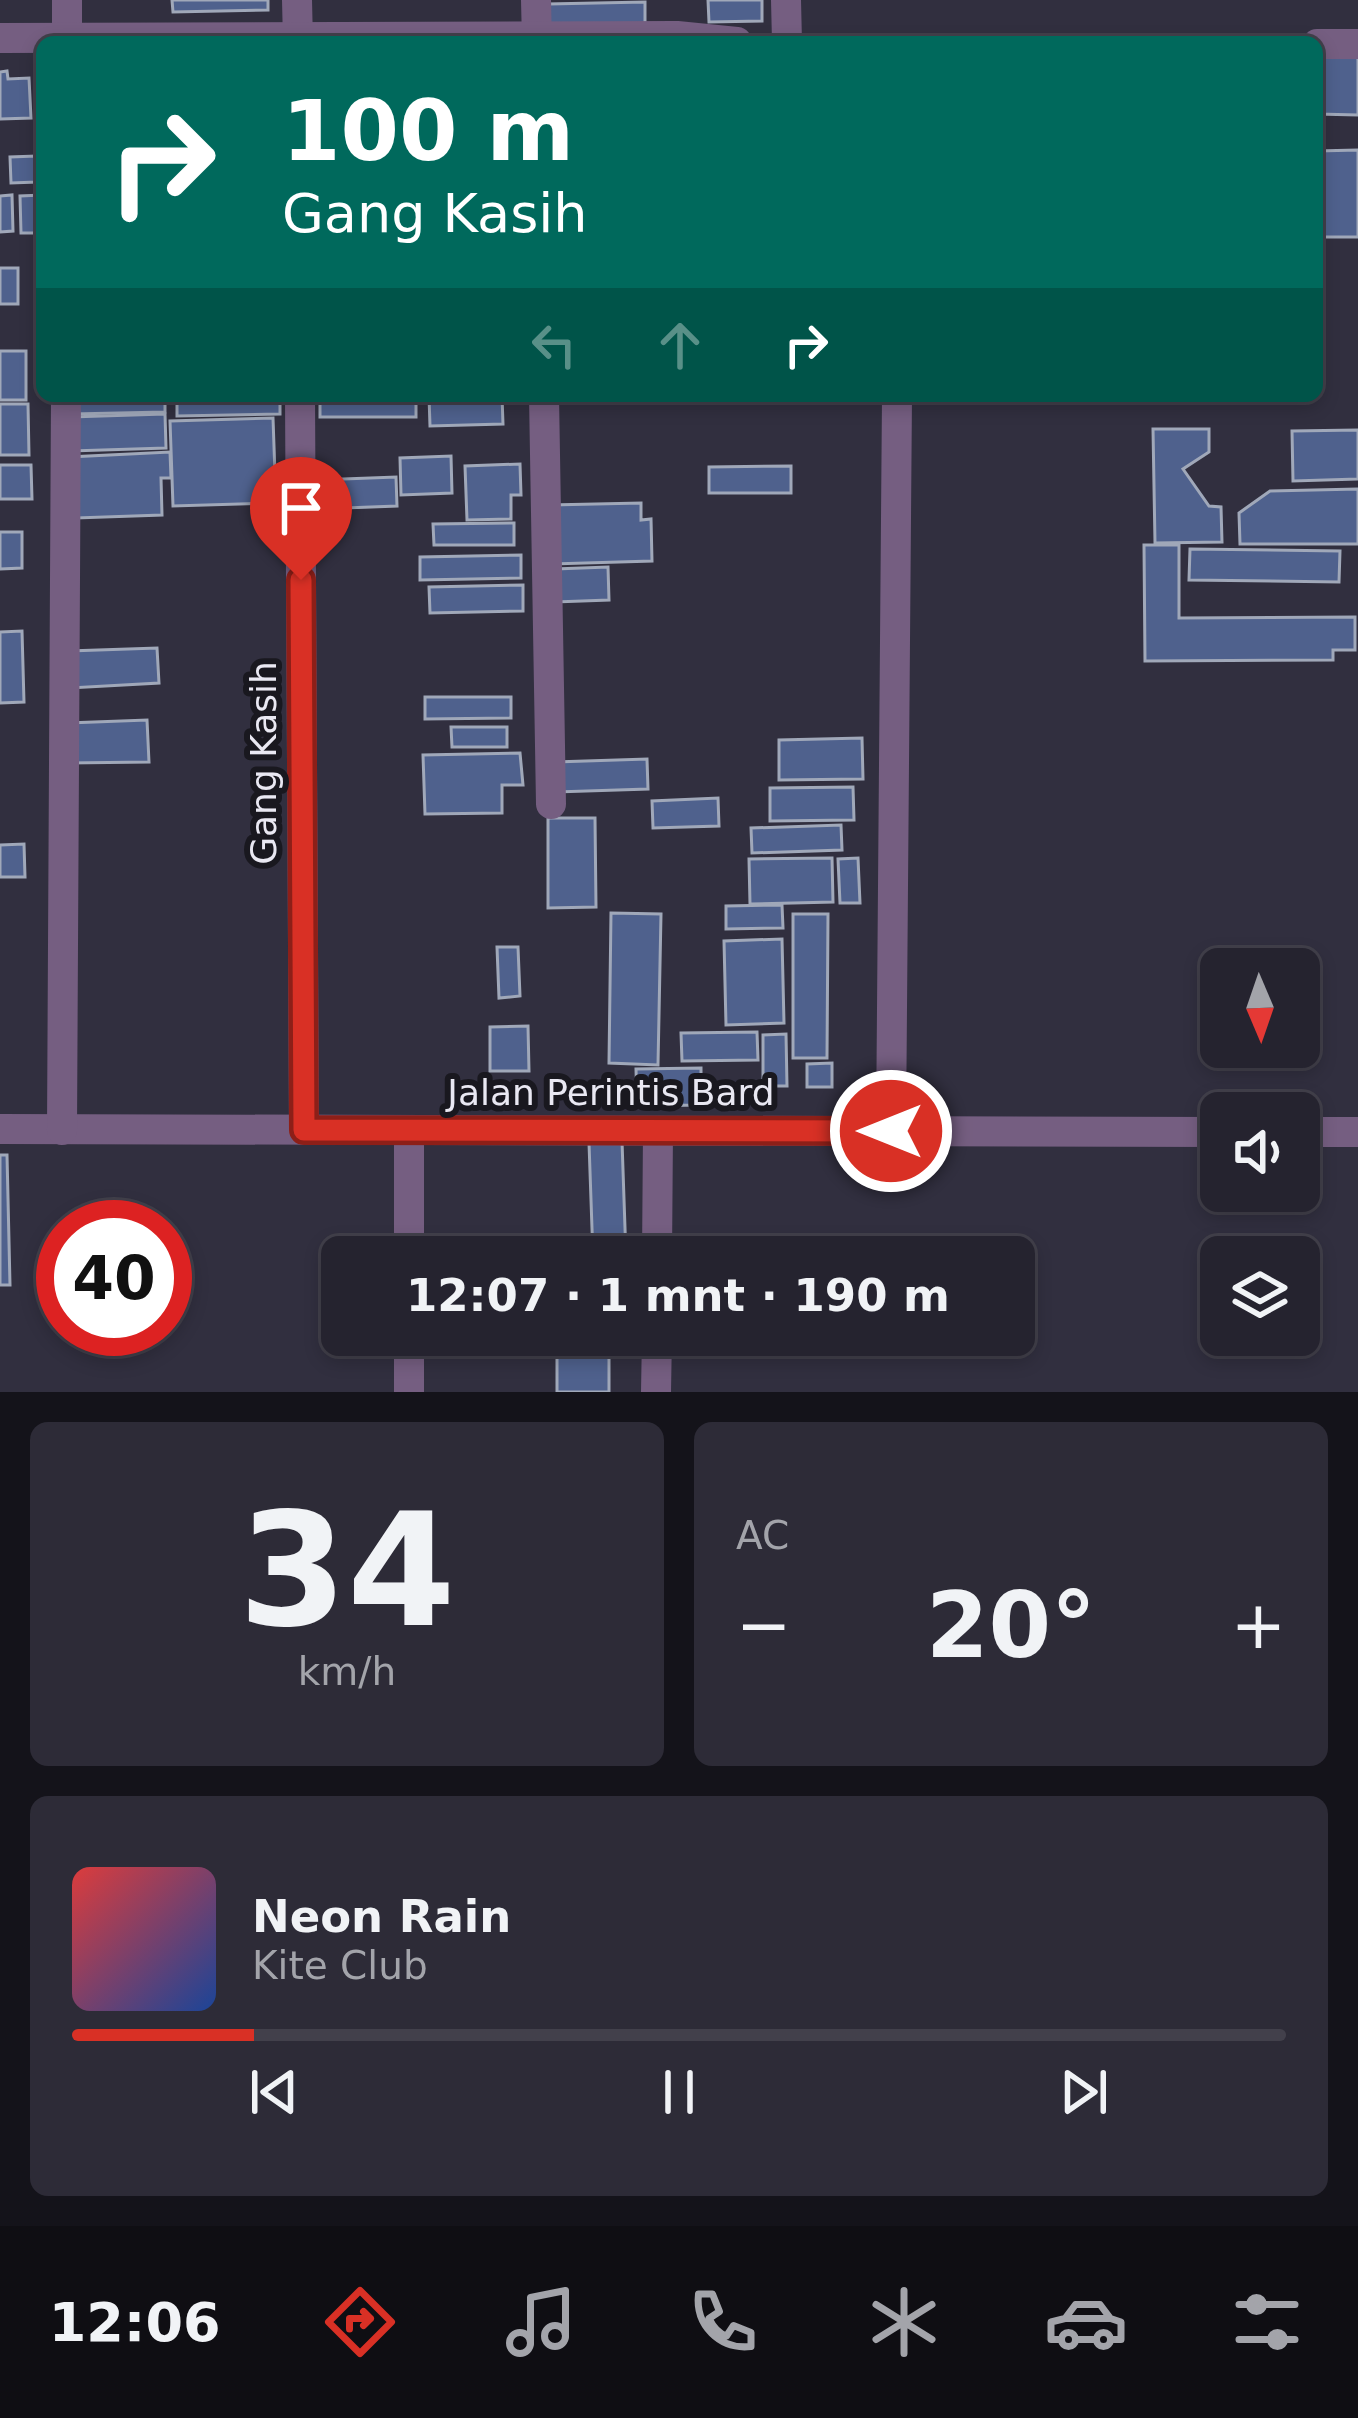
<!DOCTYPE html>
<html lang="id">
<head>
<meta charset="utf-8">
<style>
  :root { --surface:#25232f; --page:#2d2b37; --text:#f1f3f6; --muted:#a3a4aa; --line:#42404b; --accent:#d93025 }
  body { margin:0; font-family:"DejaVu Sans",sans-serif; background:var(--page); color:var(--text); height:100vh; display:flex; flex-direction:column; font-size:45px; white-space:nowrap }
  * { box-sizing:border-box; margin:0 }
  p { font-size:39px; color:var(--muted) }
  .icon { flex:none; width:66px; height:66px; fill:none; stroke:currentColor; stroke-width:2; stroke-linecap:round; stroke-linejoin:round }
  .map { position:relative; height:1392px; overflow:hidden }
  .side { display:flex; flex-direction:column; gap:30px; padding:30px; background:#14131a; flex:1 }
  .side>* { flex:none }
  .top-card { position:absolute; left:36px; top:36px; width:1287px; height:366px; border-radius:18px; box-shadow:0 6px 18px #0003,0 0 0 3px var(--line); background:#00695c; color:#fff; overflow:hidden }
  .needle { width:78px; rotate:178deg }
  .fabs { position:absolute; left:1200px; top:948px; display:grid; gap:24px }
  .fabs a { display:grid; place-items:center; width:120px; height:120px; border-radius:18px; background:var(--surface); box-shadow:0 6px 18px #0003,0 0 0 3px var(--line); font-size:60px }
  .speed { position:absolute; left:36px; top:1200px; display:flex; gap:24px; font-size:60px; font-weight:700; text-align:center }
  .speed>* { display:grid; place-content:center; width:156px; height:156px; border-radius:50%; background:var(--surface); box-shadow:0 6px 18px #0003,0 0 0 3px var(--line); line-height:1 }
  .speed .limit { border:18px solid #d22; background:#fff; color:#111 }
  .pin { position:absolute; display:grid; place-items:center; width:102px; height:102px; color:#fff; margin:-123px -51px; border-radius:50% 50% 50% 0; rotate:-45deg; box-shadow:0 0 12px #0007 }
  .pin .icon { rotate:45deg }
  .me { position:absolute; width:132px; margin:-66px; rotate:270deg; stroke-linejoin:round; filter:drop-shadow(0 0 9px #0008) }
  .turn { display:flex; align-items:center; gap:42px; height:252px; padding:0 48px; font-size:54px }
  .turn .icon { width:156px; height:156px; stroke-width:2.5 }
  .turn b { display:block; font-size:84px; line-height:102px }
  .lanes { display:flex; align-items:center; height:114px; padding:0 48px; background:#0003; justify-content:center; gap:60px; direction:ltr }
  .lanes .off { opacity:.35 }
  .big { font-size:90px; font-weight:800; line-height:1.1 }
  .side .widget { flex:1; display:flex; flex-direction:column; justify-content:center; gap:18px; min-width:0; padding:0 42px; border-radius:18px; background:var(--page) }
  .side .dial { align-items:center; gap:0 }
  .dial b { font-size:156px; line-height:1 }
  .song { display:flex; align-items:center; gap:36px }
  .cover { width:144px; height:144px; border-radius:18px; background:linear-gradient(135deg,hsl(0 70% 55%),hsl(220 70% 35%)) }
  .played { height:12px; border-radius:6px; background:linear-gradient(90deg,var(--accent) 15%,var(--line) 15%) }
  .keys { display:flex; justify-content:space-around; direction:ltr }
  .heat { display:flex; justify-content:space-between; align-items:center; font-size:66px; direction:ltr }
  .side .tiles { flex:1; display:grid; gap:30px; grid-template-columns:1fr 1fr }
  .widget:last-child { grid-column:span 2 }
  .trip { position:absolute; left:321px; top:1236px; width:714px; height:120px; border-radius:18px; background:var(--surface); box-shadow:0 6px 18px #0003,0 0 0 3px var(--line); font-weight:800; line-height:120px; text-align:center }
  .tabs { display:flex; height:192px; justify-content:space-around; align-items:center; background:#0f0e13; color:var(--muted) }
  .tabs .icon { width:84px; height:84px }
  .tabs .current { color:var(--accent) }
  .tabs b { font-size:54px; color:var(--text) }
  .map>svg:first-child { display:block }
  .building { fill:#4f618d; stroke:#a0a8b9; stroke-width:3 }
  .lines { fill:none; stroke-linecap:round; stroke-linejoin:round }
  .minor { stroke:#755e81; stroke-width:30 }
  .route-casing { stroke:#8d1f18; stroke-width:30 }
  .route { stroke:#d93025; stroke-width:21 }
  .labels { text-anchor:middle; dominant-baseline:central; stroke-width:12; stroke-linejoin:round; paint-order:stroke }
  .street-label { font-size:36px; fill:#e9e8f2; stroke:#19181f }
</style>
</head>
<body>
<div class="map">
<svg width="1358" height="1392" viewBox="0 0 1358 1392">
  <rect width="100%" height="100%" fill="#312f3f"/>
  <!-- building -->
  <g class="building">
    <polygon points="172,0 268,0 268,10 173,12"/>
    <polygon points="708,0 762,0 762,21 709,22"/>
    <polygon points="645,2 645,28 549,29 548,4"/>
    <polygon points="1317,54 1358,55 1358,115 1317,114"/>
    <polygon points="7,71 8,79 29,78 31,118 0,119 0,72"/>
    <polygon points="1358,150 1358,237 1317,237 1317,151"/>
    <polygon points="36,156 37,182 11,183 10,157"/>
    <polygon points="12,195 13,231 0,232 0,196"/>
    <polygon points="42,195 42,233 21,233 20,196"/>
    <rect x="0" y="268" width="18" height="36"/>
    <rect x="0" y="351" width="26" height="49"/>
    <polygon points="72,396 165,396 165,412 72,414"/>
    <polygon points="177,396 280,396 280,414 177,416"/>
    <rect x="320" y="396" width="96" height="21"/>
    <polygon points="429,396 502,396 503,424 430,426"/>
    <polygon points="0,404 28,404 29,455 0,455"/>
    <polygon points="165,414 166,448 71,451 70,417"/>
    <polygon points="273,418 276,503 173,506 170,421"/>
    <polygon points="1153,429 1209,429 1209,452 1183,469 1209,506 1221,507 1222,542 1155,543"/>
    <polygon points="1358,430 1358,479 1293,481 1292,431"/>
    <polygon points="170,452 171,478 161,478 162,515 76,518 69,457"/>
    <polygon points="451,456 452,493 401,495 400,458"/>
    <polygon points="520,464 521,495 511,495 511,519 467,520 465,466"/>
    <polygon points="0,465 31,465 32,499 0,499"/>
    <polygon points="791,466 791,493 709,493 709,467"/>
    <polygon points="396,477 397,506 318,509 317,480"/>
    <polygon points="1358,489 1358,544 1240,544 1239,513 1270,491"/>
    <polygon points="641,503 641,520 651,519 652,561 552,564 550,505"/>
    <polygon points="514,523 514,545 434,545 433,524"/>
    <polygon points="0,532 22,532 22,568 0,569"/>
    <polygon points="1144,545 1179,545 1179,618 1355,617 1355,650 1333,650 1333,660 1145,661"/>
    <polygon points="1190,549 1340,551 1339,582 1189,580"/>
    <polygon points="521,555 521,578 420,580 420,557"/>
    <polygon points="608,567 609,600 555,602 555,569"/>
    <polygon points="523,585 523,611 430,613 429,587"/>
    <polygon points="22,631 24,702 0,703 0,632"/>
    <polygon points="157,648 159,683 70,688 69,651"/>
    <polygon points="425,697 511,697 511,718 425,719"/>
    <polygon points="147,720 149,762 68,763 68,723"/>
    <polygon points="451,727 507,727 507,747 452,747"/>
    <polygon points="862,738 863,779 779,780 779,740"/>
    <polygon points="520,753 523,785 502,785 502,813 425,814 423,755"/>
    <polygon points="647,759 648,789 556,792 555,762"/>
    <polygon points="853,787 854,820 770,821 770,788"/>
    <polygon points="718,798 719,826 653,828 652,801"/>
    <polygon points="548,818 595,818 596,907 548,908"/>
    <polygon points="841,825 842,850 752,853 751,828"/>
    <polygon points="24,844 25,877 0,877 0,845"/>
    <polygon points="832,858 833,902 750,904 749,859"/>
    <polygon points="858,858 860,903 840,903 838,859"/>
    <polygon points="782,905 783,928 726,929 726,906"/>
    <polygon points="611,913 661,914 658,1065 609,1063"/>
    <polygon points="793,914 828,914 827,1058 793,1058"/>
    <polygon points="782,939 784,1023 726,1025 724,941"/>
    <polygon points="497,947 518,947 520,996 499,998"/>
    <polygon points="528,1026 529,1071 490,1071 490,1027"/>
    <polygon points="757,1032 758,1060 682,1061 681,1033"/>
    <polygon points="786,1034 787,1086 763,1086 763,1035"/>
    <polygon points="832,1063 832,1087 807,1087 807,1064"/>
    <polygon points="701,1068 701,1105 637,1106 636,1069"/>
    <polygon points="622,1141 626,1257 593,1257 589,1143"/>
    <polygon points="0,1155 7,1155 10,1285 0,1285"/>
    <polygon points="609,1353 609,1392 557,1392 557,1354"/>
  </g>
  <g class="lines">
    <!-- minor -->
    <g class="minor">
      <polyline points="67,0 67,42"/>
      <polyline points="297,0 298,42"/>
      <polyline points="536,0 537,42"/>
      <polyline points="786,0 787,42"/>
      <polyline points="0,38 677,36 737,42"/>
      <polyline points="1317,44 1358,44"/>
      <polyline points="300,396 304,1130"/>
      <polyline points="544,396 551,804"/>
      <polyline points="0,1129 1221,1132"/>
      <polyline points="62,1130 66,396"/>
      <polyline points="891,1131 897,396"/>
      <polyline points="1299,1132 1358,1132"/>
      <polyline points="409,1257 409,1130"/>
      <polyline points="657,1257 658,1131"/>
      <polyline points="409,1392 409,1335"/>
      <polyline points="656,1392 657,1335"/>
    </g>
  </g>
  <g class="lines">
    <defs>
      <polyline id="route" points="301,580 304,1130 891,1131"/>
    </defs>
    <!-- route casing -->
    <use href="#route" class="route-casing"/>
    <!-- route -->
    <use href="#route" class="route"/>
  </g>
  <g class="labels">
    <!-- street labels -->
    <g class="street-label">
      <text transform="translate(263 763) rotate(-90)">Gang Kasih</text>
      <text x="611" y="1092">Jalan Perintis Bard</text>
    </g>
  </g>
</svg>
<div class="fabs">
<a><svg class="needle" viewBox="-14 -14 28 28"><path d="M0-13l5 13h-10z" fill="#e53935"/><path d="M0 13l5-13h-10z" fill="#a3a4aa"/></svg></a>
<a><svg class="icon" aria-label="sound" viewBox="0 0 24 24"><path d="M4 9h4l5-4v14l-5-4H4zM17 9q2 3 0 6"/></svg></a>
<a><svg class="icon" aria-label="layers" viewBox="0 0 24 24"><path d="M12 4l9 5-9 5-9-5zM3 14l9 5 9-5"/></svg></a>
</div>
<div class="speed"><div class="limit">40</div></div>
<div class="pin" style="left:301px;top:580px;background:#d93025"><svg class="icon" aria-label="arrive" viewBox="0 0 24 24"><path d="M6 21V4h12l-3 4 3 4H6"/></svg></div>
<svg class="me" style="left:891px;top:1131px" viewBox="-20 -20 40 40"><circle r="17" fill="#d93025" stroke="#fff" stroke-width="3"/><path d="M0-11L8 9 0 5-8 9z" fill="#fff"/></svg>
<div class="trip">12:07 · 1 mnt · 190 m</div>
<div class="top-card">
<div class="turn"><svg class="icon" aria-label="right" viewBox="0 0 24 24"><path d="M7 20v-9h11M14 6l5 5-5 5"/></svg><div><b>100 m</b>Gang Kasih</div></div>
<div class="lanes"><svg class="icon off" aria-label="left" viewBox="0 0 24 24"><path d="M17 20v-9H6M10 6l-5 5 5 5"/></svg><svg class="icon off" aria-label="ahead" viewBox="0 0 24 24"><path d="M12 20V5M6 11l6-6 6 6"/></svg><svg class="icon" aria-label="right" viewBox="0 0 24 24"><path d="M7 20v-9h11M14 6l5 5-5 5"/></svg></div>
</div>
</div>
<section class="side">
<div class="tiles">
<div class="widget dial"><b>34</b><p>km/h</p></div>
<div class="widget"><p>AC</p>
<div class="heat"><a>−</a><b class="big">20°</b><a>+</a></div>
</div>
<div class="widget">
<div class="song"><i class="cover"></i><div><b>Neon Rain</b><p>Kite Club</p></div></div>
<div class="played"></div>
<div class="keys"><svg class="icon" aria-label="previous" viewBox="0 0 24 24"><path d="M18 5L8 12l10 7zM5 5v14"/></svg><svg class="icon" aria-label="pause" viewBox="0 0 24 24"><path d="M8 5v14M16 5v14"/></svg><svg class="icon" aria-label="next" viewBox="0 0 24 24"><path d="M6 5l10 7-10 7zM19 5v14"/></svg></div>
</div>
</div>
</section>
<nav class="tabs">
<b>12:06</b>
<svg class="icon current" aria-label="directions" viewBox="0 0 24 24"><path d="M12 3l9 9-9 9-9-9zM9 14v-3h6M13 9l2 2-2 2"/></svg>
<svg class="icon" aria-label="music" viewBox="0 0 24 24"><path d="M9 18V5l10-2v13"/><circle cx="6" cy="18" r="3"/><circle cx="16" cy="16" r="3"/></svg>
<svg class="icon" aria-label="phone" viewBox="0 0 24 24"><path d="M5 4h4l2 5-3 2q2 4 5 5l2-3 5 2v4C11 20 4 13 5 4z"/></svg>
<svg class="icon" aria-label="climate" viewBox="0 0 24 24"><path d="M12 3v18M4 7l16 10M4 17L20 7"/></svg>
<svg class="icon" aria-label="car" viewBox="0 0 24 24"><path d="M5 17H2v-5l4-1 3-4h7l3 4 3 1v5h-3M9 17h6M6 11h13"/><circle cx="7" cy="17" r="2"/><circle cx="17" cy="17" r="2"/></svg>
<svg class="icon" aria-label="filters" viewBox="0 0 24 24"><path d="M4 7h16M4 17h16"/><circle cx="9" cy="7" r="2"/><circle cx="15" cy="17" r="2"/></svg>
</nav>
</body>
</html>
